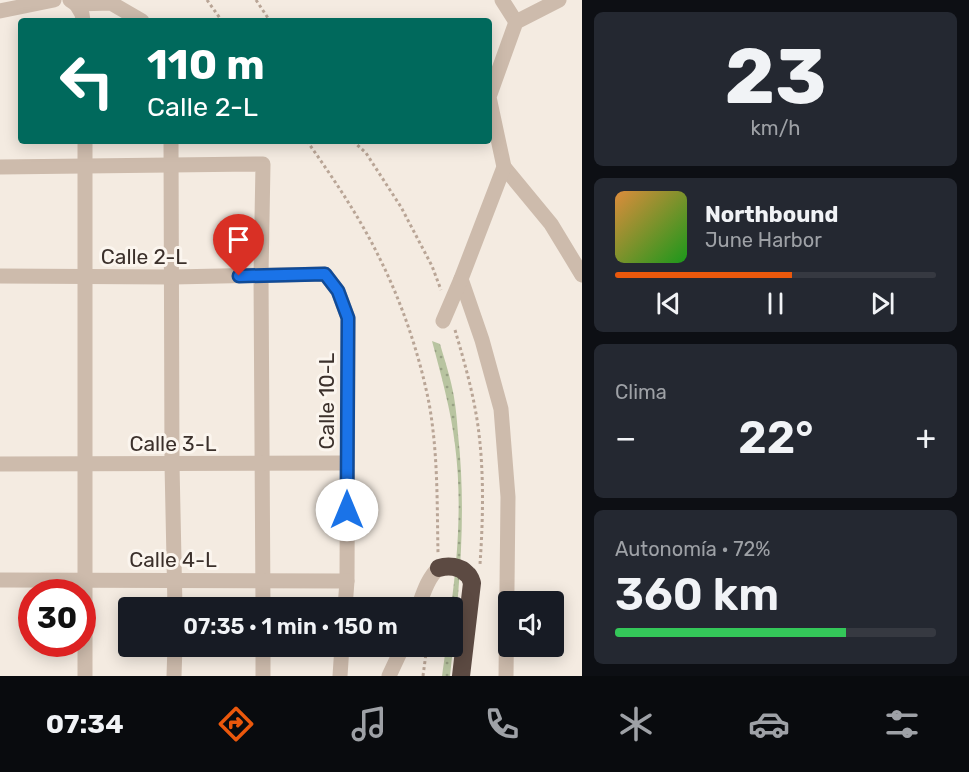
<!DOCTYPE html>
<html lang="es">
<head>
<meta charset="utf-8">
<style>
  :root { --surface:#171b24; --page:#242831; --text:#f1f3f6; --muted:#9ea1a6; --line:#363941; --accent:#ea580c }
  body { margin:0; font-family:Rubik,sans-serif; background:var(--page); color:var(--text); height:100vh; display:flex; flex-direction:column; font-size:22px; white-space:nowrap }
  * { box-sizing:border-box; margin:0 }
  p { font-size:20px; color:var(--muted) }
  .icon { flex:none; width:33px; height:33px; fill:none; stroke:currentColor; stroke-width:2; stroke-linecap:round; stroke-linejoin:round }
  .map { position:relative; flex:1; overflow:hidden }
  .panel { display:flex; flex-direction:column; gap:12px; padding:12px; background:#0d0f14; width:387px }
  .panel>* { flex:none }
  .top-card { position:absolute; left:18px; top:18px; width:474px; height:126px; border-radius:6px; box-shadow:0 3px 15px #0003; background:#00695c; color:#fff; overflow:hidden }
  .tools { position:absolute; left:498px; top:591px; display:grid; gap:12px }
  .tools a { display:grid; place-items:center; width:66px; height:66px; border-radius:6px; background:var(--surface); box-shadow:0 3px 15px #0003; font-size:30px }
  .speed { position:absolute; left:18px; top:579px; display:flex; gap:12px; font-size:30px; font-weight:700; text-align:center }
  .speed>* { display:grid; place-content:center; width:78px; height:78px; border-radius:50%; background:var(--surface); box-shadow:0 3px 15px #0003; line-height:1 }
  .speed .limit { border:9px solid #d22; background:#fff; color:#111 }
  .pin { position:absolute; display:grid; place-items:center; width:51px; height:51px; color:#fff; margin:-62px -26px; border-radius:50% 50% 50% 0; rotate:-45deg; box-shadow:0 0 6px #0007 }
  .pin .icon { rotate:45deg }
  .me { position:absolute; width:66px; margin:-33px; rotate:0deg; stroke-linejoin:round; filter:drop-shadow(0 0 4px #0008) }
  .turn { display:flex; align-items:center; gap:21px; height:126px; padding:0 30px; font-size:27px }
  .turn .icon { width:78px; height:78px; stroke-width:2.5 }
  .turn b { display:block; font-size:42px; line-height:51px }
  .big { font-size:45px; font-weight:600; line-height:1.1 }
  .panel .tile { flex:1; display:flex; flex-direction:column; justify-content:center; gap:9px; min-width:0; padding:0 21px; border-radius:9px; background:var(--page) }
  .panel .dial { align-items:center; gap:0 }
  .dial b { font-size:78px; line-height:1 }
  .song { display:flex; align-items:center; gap:18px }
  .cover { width:72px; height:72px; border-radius:9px; background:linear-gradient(135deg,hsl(30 70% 55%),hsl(120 70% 35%)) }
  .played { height:6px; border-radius:3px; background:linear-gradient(90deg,var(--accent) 55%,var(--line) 55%) }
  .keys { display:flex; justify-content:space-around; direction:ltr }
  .heat { display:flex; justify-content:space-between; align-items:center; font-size:33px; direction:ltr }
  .charge { height:9px; border-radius:4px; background:linear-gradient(90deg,#34c759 72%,var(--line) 0) }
  .trip { position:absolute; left:118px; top:597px; width:345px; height:60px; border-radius:6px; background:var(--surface); box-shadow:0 3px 15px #0003; font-weight:600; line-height:60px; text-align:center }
  .dock { display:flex; height:96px; justify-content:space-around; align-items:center; background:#090b0e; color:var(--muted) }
  .dock .icon { width:42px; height:42px }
  .dock .on { color:var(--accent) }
  .dock b { font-size:27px; color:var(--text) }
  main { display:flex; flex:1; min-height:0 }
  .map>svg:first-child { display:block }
  .grass { fill:url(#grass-dots) }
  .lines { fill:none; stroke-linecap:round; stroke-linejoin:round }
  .path { stroke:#b9a596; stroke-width:3; stroke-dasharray:3 3; stroke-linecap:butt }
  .minor { stroke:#cdbbac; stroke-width:15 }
  .highway { stroke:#5c4a42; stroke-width:18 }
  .route-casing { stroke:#114b97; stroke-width:15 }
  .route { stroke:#1a73e8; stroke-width:10 }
  .labels { text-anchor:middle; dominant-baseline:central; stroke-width:6; stroke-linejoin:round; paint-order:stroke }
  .street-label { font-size:21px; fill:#3b302b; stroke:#fbf5ee }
</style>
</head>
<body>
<main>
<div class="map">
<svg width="582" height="676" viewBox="0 0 582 676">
  <defs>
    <pattern id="grass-dots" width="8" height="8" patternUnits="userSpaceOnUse" patternTransform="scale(1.5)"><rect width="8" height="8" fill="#b8c4a0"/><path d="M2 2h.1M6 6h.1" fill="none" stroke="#97a083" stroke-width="1.8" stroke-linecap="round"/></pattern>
  </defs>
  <rect width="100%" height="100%" fill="#f4ebe1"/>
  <!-- grass -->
  <path class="grass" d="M432,341L440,344C445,361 451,379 454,397C456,409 457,421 458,434C467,515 459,595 450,676H442L446,647L453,646V608L451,607C458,555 462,498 455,445C451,410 441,375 432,341Z"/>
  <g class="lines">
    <!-- path -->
    <g class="path">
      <polyline points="207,0 222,21"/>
      <polyline points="256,0 270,21"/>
      <path d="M307,141C333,178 359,216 379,257C402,303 419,353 429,403C438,453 437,503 438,553"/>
      <polyline points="353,141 366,153 401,207 432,266 441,290"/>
      <path d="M455,330C465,364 475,399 479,434C484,476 483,521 480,564"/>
      <polyline points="423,676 427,646"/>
    </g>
    <!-- minor -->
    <g class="minor">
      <polyline points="70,0 76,4 111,3 142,21"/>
      <polyline points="502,0 516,22"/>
      <polyline points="76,4 82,14 83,21"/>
      <polyline points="0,11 54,0"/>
      <polyline points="171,141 172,464 175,608"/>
      <polyline points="0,167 263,164 261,275 263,608"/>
      <polyline points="504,167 551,224 582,275"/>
      <polyline points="0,276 173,277 325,274 338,291 348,318 347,581 345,608"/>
      <polyline points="461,279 482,340 501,409 508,497 506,676"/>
      <polyline points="443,321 461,279 504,167 489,97 516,22 559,0"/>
      <polyline points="0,464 347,463"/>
      <polyline points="0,580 347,581"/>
      <path d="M418,608C423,594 428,577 439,568"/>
      <polyline points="263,646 263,676"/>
      <polyline points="85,676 85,141"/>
      <polyline points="174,676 175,646"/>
      <polyline points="340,676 342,646"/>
      <polyline points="389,676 403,646"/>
    </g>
    <!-- highway -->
    <path class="highway" d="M439,568C448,565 460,566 467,574C470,576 471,580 472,583L461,676"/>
  </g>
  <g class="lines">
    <defs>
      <polyline id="route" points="239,276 325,274 338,291 348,318 347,510"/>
    </defs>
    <!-- route casing -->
    <use href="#route" class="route-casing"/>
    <!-- route -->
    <use href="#route" class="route"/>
  </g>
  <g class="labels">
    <!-- street labels -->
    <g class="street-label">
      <text x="144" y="256">Calle 2-L</text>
      <text transform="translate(326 401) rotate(-90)">Calle 10-L</text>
      <text x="173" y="443">Calle 3-L</text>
      <text x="173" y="559">Calle 4-L</text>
    </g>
  </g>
</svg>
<div class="tools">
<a><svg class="icon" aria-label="sound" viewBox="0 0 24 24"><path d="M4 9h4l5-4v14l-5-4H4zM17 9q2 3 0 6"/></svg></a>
</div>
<div class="speed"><div class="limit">30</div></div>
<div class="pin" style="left:239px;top:276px;background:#d93025"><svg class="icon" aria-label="arrive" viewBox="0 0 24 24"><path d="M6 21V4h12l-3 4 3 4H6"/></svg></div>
<svg class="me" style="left:347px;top:510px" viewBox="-20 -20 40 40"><circle r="19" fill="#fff"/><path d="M0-13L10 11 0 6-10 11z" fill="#1a73e8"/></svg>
<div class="trip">07:35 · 1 min · 150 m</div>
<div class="top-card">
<div class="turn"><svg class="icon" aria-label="left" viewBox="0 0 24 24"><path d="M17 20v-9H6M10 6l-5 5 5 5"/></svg><div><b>110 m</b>Calle 2-L</div></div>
</div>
</div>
<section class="panel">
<div class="tile dial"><b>23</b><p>km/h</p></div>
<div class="tile">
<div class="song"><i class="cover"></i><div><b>Northbound</b><p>June Harbor</p></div></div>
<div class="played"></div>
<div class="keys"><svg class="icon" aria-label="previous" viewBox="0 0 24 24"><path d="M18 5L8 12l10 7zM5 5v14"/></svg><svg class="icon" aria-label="pause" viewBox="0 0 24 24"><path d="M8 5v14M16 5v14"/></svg><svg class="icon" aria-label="next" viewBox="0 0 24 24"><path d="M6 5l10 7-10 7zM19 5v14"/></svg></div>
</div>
<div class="tile"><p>Clima</p>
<div class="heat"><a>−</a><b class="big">22°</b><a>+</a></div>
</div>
<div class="tile"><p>Autonomía · 72%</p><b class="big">360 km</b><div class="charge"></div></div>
</section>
</main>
<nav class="dock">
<b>07:34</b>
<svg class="icon on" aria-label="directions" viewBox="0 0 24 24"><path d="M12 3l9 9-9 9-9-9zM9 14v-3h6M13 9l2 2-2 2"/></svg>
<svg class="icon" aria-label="music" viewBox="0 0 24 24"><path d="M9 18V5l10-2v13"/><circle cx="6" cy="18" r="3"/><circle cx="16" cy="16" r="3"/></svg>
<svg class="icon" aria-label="phone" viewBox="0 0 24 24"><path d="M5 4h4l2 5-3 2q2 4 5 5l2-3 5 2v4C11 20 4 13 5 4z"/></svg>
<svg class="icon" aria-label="climate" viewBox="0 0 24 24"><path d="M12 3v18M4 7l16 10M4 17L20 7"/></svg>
<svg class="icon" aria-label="car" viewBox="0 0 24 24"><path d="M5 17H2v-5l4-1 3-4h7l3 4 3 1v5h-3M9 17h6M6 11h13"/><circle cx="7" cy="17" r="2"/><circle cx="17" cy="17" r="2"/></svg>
<svg class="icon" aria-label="filters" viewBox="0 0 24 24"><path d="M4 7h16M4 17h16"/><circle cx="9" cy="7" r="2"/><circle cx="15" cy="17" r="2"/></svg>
</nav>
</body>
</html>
